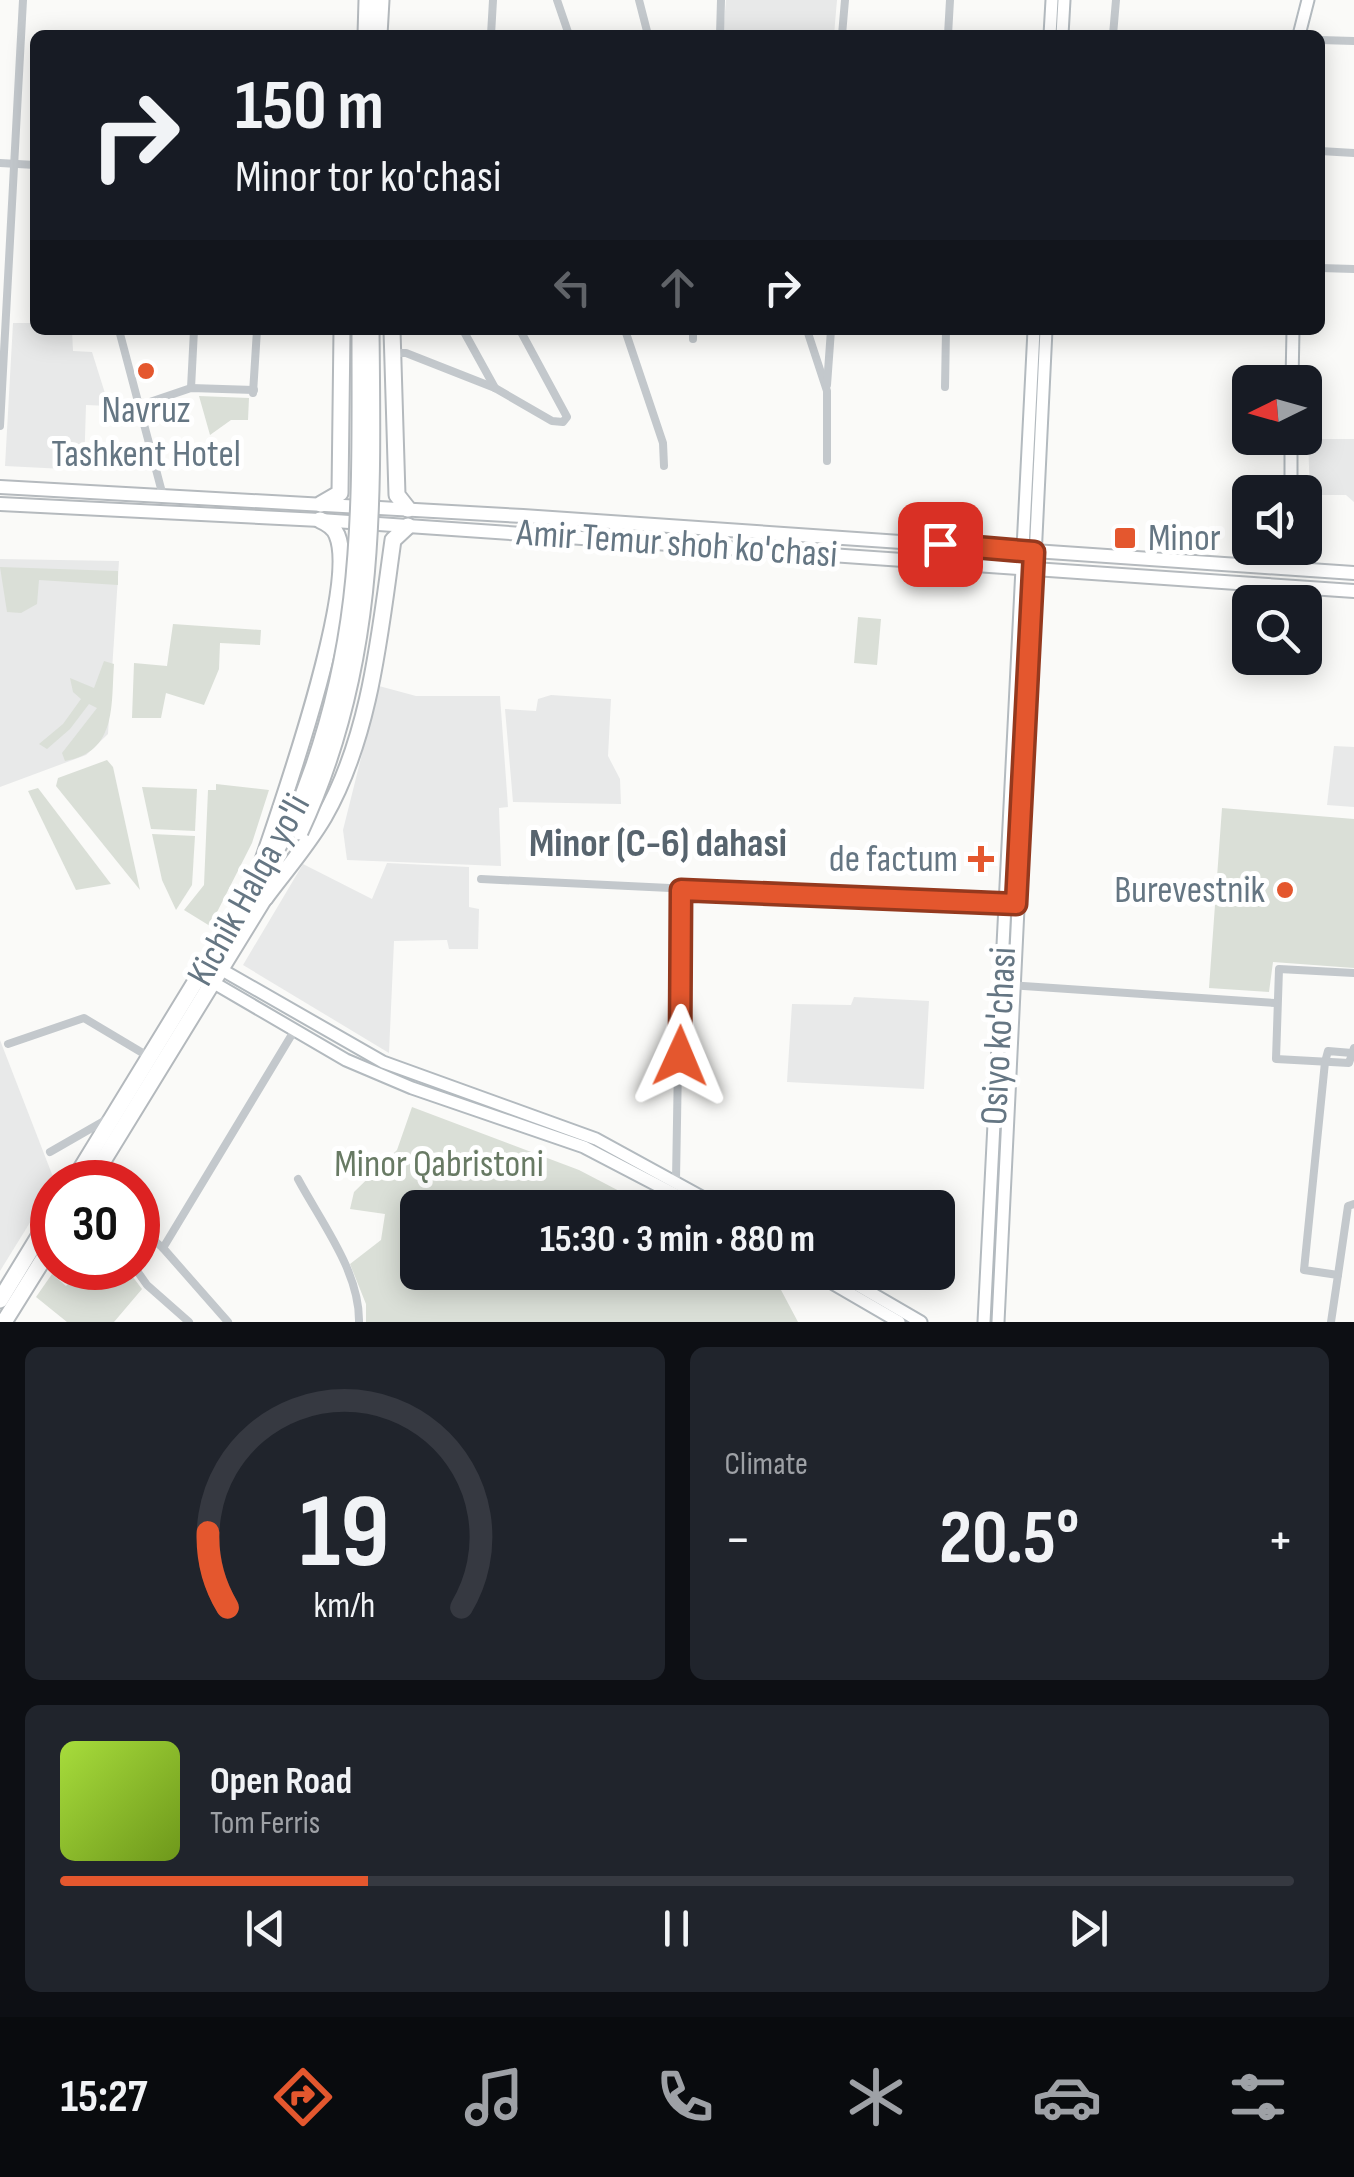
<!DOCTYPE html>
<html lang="en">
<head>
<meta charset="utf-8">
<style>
  :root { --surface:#171b24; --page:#20242c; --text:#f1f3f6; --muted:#9ea1a6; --line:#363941; --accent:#e4572e }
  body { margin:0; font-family:"Sofia Sans Condensed",sans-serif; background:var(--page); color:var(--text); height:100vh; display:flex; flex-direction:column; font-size:38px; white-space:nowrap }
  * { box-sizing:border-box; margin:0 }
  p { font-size:32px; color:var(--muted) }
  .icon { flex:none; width:55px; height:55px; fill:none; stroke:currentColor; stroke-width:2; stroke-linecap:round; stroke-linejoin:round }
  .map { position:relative; height:1322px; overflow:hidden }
  .details { display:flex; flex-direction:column; gap:25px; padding:25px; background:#0d0f14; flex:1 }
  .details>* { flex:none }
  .hud { position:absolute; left:30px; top:30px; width:1295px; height:305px; border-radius:15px; box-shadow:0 5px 25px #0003; background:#171b24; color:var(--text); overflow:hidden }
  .needle { width:65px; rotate:265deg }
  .controls { position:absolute; left:1232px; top:365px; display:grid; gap:20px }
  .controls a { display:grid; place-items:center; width:90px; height:90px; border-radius:15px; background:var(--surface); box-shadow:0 5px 25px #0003; font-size:50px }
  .speed { position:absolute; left:30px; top:1160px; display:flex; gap:20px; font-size:50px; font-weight:700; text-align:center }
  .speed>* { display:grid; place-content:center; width:130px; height:130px; border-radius:50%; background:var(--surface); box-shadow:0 5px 25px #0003; line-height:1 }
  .speed .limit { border:15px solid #d22; background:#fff; color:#111 }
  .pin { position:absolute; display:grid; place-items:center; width:85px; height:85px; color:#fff; margin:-42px; border-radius:20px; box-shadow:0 5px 15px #0006 }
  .me { position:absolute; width:110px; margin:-55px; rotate:1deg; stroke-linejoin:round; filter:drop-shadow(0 0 8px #0008) }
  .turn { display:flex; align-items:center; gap:35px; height:210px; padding:0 40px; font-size:45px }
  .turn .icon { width:130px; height:130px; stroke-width:2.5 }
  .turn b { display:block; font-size:70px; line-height:85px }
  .lanes { display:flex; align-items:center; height:95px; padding:0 40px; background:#0003; justify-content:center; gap:50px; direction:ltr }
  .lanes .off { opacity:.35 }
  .big { font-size:75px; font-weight:700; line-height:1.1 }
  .details .tile { flex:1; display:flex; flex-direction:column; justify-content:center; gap:15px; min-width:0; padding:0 35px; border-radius:15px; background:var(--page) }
  .details .dial { align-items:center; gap:0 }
  .dial svg { height:260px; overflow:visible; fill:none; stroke:var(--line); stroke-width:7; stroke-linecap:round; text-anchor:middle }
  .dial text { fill:var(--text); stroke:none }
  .song { display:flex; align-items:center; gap:30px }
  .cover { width:120px; height:120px; border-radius:15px; background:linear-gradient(135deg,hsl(80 70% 55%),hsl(80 70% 35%)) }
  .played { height:10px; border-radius:5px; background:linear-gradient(90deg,var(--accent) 25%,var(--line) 25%) }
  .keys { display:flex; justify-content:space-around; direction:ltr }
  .heat { display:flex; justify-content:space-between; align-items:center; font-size:55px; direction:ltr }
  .details .tiles { flex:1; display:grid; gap:25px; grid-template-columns:1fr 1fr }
  .tile:last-child { grid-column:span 2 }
  .trip { position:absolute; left:400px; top:1190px; width:555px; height:100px; border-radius:15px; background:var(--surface); box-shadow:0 5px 25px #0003; font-weight:700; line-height:100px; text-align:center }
  .dock { display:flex; height:160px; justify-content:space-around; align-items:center; background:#090b0e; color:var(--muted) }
  .dock .icon { width:70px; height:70px }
  .dock .on { color:var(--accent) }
  .dock b { font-size:45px; color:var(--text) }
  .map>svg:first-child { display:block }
  .built { fill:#e8e9e9 }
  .green { fill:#dadfd7 }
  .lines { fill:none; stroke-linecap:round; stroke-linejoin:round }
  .secondary-casing { stroke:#b3babf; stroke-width:15 }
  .primary-casing { stroke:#b5babe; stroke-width:16 }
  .highway-casing { stroke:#b4b9bd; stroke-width:19 }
  .street { stroke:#c3c8cc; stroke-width:8 }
  .secondary { stroke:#fff; stroke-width:11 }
  .primary { stroke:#fff; stroke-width:12 }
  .highway { stroke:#fff; stroke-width:15 }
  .highway-bridge-casing { stroke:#b4b9bd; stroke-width:19; stroke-linecap:butt }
  .highway-bridge { stroke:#fff; stroke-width:15 }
  .route-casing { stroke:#94391e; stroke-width:25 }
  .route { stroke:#e4572e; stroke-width:18 }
  .poi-dot { fill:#e4572e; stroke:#fff; stroke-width:4 }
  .labels { text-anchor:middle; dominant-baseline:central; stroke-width:10; stroke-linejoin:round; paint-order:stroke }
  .poi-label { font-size:38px; fill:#657683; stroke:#fff; text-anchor:end }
  .street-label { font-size:38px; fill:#657683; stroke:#fff }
  .park-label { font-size:38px; fill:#687a64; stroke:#fff }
  .neighbourhood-label { font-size:40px; font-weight:bold; fill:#57646e; stroke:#fff }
</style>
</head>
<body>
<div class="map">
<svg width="1354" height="1322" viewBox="0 0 1354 1322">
  <rect width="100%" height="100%" fill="#fafaf8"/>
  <!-- built -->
  <g class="built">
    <polygon points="726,0 837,0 834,35 723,35"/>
    <polygon points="13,323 35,323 35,330 72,330 73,351 92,352 109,406 86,405 84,470 5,466"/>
    <polygon points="1308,439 1354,439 1354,502 1346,495 1310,495"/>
    <polygon points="0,559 119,561 108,734 86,755 0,787"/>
    <polygon points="379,686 416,696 500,696 508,807 499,808 501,866 347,860 343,830"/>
    <polygon points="551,695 611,699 608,756 620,779 621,804 513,802 505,709 536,711 538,699"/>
    <polygon points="1334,746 1354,747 1354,807 1327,805"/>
    <polygon points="387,863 469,867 469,907 479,909 478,949 449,949 447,940 394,941 389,1053 243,965 303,864 372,899"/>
    <polygon points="854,997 929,1001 924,1089 787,1082 792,1004 851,1005"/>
    <polygon points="0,1040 55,1182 0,1271"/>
  </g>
  <!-- green -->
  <g class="green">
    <polygon points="199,396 249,398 248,420 231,420 210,435"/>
    <polygon points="0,567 118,571 118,585 39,580 37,604 21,613 7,612"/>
    <polygon points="858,617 881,619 877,665 854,663"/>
    <polygon points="173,624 261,630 260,645 220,643 219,669 204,705 166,693 161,718 132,718 134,663 167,666"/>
    <path d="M104,661L114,664C111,706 117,752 65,761L62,753L97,708L89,704L70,729L47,749L39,744L63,724L81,699L73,692L70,678L94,688Z"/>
    <polygon points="107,760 113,767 140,890 56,786 58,778"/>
    <polygon points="216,784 269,790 252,843 210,926 184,910 204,885 208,790 216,790"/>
    <polygon points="142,787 197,789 195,831 151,829"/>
    <polygon points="38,788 111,884 76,890 28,791"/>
    <polygon points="1222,808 1354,819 1354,968 1273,962 1269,992 1209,988"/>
    <polygon points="152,834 195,836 192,885 176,910 162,880"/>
    <polygon points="412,1107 579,1170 650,1207 418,1208 418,1272 772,1273 798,1322 366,1322 366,1304 350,1264 381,1240 385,1214 350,1209 354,1192 397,1150"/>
    <polygon points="82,1268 126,1268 142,1289 114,1322 67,1322 36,1297 52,1274 66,1286"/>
  </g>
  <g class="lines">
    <defs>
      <g id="secondary">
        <polyline points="1050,35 1052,0"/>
        <polyline points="1062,35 1064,0"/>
        <polyline points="1299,35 1308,0"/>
        <polyline points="1292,382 1293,330"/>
        <polyline points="1291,492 1291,438"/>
        <polyline points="1288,568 1291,548"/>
        <polyline points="217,967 383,1062 596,1139 722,1208"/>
        <polyline points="209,980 346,1060 412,1088 584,1147 701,1208"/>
        <polyline points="813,1272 899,1322"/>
        <polyline points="835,1272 921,1322"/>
        <polyline points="984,1322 1034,330"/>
        <polyline points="998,1322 1046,330"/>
      </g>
      <g id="primary">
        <polyline points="0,487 523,516 1354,573"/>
        <polyline points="0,504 320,520 1354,591"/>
      </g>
      <g id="highway">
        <polyline points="366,35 367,0"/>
        <polyline points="379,35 381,0"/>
        <polyline points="392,330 397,495 408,509"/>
        <polyline points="321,504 340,493 342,330"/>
        <path d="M261,866C281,807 359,587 337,535C334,527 327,523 320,520"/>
        <path d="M265,898C285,871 307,846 324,817C371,735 380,631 393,540L408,526"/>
        <polyline points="73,1182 290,827"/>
        <polyline points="90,1182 268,892"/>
        <polyline points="0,1300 52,1215"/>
        <polyline points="4,1322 52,1245"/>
      </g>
    </defs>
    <!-- secondary casing -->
    <use href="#secondary" class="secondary-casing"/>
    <!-- primary casing -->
    <use href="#primary" class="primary-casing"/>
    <!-- highway casing -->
    <use href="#highway" class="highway-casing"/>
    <!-- street -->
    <g class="street">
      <polyline points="557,0 569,35"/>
      <polyline points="639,0 648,35"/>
      <polyline points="491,35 493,0"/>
      <polyline points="720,35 721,0"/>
      <polyline points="842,35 845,0"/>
      <polyline points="948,35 950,0"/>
      <polyline points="1113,35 1116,0"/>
      <polyline points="1320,40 1354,41"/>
      <polyline points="1320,151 1354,153"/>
      <polyline points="0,163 35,165"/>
      <polyline points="1320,268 1354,269"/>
      <polyline points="119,330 163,496"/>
      <polyline points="463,330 495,388"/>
      <polyline points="625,330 663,443 664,466"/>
      <polyline points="807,330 827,391 827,461"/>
      <polyline points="693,339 693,330"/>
      <polyline points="392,353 406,353 495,388 552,421 563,422 567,417 520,330"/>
      <polyline points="827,385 831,330"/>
      <polyline points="945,387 946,330"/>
      <polyline points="191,388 194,330"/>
      <polyline points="253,393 257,330"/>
      <polyline points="141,405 191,388 254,390"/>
      <polyline points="0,426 23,0"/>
      <polyline points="481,879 1006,904"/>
      <polyline points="1354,973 1279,969 1276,1059 1349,1063 1354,1048"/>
      <polyline points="1010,985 1275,1003"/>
      <polyline points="8,1044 84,1018 151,1058"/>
      <polyline points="50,1152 111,1117"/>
      <path d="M298,1179C321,1222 360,1272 359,1322"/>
      <polyline points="676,1180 681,890"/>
      <polyline points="138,1227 163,1248 228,1322"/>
      <polyline points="163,1248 294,1031"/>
      <polyline points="135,1268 147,1285 189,1322"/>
      <polyline points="1338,1275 1348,1206 1354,1204"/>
      <polyline points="1331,1322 1338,1275 1304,1270 1325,1062 1328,1051 1352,1053"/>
    </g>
    <!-- secondary -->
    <use href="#secondary" class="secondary"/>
    <!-- primary -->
    <use href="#primary" class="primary"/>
    <!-- highway -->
    <use href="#highway" class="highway"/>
    <defs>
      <g id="highway-bridge">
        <path d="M290,827C366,652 360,515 360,330"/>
        <path d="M300,832C377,667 373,508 371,330"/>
      </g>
    </defs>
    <!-- highway-bridge casing -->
    <use href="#highway-bridge" class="highway-bridge-casing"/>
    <!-- highway-bridge -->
    <use href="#highway-bridge" class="highway-bridge"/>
  </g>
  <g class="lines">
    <defs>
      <polyline id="route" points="680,1056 681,890 1016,904 1034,552 940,544"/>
    </defs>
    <!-- route casing -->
    <use href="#route" class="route-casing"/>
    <!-- route -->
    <use href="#route" class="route"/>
  </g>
  <!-- markers -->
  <g class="poi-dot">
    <circle cx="146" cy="371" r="10"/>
    <rect x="1113" y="526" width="24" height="24" rx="5"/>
    <path d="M976 844h10v10h10v10h-10v10h-10v-10h-10v-10h10z"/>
    <circle cx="1285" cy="890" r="10"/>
  </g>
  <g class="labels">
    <!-- poi labels -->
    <g class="poi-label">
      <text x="146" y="410" text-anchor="middle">Navruz<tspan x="146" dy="44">Tashkent Hotel</tspan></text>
      <text x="1148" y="538" text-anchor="start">Minor</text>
      <text x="958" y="859">de factum</text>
      <text x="1265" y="890">Burevestnik</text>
    </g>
    <!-- street labels -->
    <g class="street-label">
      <text transform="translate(677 544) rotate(4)">Amir Temur shoh ko'chasi</text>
      <text transform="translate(249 890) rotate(-61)">Kichik Halqa yo'li</text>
      <text transform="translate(999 1036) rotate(-87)">Osiyo ko'chasi</text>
    </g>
    <!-- park labels -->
    <g class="park-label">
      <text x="439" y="1164">Minor Qabristoni</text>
    </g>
    <!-- neighbourhood labels -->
    <g class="neighbourhood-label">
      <text x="658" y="844">Minor (C-6) dahasi</text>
    </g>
  </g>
</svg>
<div class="controls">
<a><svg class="needle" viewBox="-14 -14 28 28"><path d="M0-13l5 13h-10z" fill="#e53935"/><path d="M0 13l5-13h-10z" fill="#9ea1a6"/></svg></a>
<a><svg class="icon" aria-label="sound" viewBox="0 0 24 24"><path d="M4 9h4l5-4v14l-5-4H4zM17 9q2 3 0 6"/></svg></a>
<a><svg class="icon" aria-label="search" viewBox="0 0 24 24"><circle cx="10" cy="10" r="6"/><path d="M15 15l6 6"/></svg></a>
</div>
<div class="speed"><div class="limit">30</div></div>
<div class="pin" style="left:940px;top:544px;background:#d93025"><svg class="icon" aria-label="arrive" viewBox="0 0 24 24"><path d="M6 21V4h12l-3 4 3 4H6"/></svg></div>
<svg class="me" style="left:680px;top:1056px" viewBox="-20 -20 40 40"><path d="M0-17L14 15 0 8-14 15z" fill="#e4572e" stroke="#fff" stroke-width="4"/></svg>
<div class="trip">15:30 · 3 min · 880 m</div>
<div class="hud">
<div class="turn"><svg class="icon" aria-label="right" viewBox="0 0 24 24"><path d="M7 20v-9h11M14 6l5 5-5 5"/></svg><div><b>150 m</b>Minor tor ko'chasi</div></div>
<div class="lanes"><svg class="icon off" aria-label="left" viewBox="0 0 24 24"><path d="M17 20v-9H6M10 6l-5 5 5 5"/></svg><svg class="icon off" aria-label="ahead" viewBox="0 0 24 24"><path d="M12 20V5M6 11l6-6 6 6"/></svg><svg class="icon" aria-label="right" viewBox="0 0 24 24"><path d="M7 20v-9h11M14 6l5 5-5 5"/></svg></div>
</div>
</div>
<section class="details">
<div class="tiles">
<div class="tile dial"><svg viewBox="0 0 100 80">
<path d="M14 69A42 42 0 1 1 86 69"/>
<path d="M14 69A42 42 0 0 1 8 46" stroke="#e4572e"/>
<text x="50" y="56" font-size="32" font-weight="700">19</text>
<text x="50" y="72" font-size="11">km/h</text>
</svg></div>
<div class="tile"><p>Climate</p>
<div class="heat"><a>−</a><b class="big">20.5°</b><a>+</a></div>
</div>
<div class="tile">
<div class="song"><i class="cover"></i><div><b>Open Road</b><p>Tom Ferris</p></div></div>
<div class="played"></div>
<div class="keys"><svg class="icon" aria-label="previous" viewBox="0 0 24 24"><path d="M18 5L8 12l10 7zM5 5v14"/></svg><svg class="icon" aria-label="pause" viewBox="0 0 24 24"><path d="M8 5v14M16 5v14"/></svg><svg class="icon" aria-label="next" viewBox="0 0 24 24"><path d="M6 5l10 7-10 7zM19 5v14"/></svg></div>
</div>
</div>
</section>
<nav class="dock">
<b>15:27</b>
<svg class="icon on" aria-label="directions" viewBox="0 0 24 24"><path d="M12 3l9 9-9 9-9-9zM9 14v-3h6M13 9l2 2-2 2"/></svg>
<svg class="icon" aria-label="music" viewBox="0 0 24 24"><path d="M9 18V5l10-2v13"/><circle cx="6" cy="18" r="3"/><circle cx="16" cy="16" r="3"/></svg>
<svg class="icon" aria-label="phone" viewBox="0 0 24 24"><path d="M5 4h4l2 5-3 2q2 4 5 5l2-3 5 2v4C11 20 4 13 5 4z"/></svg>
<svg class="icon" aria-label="climate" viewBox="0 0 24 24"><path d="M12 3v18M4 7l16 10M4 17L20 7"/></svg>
<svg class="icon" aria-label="car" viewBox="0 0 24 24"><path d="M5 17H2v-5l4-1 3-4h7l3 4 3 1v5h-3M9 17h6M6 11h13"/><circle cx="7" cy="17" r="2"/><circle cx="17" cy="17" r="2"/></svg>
<svg class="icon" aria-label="filters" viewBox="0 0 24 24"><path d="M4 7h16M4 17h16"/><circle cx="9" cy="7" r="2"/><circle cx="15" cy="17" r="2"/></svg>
</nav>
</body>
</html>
